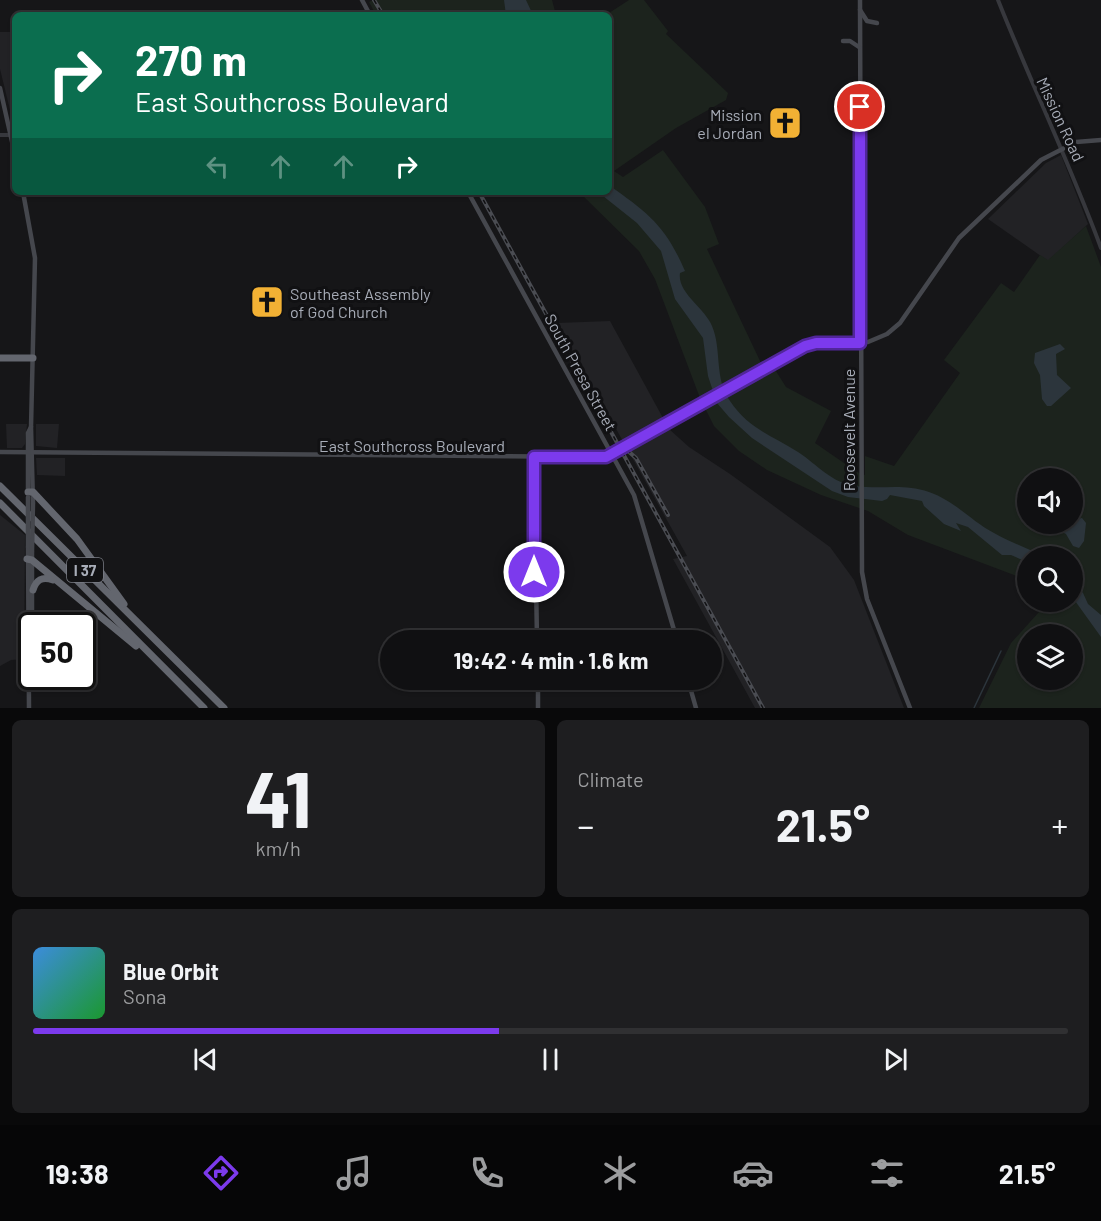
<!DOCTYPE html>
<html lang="en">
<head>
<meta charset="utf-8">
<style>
  :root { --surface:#101012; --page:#1e1e20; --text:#f1f3f6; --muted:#9c9d9f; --line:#303032; --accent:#7c3aed }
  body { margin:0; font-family:Barlow,sans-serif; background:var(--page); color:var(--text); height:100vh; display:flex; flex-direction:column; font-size:22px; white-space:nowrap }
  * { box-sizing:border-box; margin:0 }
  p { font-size:20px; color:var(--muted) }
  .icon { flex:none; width:33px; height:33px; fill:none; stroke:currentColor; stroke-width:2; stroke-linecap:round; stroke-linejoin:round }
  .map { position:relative; height:708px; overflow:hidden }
  .side { display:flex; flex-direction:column; gap:12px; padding:12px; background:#09090a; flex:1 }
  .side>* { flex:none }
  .hud { position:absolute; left:12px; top:12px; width:600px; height:183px; border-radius:9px; box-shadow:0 2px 4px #0004,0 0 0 2px var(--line); background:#0b6e4f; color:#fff; overflow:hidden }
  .controls { position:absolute; left:1017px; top:468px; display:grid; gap:12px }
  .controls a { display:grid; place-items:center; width:66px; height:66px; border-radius:50%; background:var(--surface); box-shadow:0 2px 4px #0004,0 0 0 2px var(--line); font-size:30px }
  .speed { position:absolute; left:18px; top:612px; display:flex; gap:12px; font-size:30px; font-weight:700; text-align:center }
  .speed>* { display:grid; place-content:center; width:78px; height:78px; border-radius:50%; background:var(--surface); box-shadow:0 2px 4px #0004,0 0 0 2px var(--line); line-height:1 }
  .speed .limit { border:3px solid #111; border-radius:9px; background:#fff; color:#111 }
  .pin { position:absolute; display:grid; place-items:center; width:51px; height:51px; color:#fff; margin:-26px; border:3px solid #fff; border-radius:50%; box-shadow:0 2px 6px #0007 }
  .me { position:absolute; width:66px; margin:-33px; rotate:0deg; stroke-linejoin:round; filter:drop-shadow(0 0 4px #0008) }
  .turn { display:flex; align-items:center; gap:21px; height:126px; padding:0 24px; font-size:27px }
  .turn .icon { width:78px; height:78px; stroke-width:2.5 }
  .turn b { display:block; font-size:42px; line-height:51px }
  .lanes { display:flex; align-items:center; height:57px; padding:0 24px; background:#0003; justify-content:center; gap:30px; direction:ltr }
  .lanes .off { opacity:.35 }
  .big { font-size:45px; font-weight:700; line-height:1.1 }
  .side .card { flex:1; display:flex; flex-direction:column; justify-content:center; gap:9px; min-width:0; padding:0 21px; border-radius:9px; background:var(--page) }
  .side .dial { align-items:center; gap:0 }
  .dial b { font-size:78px; line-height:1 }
  .song { display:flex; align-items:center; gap:18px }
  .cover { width:72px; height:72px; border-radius:9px; background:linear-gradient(135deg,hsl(210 70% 55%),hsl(130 70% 35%)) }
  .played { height:6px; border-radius:3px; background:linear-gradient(90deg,var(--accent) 45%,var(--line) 45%) }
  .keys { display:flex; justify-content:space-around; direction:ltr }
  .heat { display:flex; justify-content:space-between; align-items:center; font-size:33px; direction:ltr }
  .side .tiles { flex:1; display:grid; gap:12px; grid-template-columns:1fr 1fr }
  .card:last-child { grid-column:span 2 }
  .trip { position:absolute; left:380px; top:630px; width:342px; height:60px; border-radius:30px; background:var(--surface); box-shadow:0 2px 4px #0004,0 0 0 2px var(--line); font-weight:700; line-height:60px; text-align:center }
  .tabs { display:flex; height:96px; justify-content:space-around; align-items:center; background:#060607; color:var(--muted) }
  .tabs .icon { width:42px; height:42px }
  .tabs .selected { color:var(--accent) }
  .tabs b { font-size:27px; color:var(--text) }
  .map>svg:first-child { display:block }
  .built { fill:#222225 }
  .green { fill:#1c231d; fill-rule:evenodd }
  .water { fill:#2c353c }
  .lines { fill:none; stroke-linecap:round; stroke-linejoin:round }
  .stream { stroke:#2c353c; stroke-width:1.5 }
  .tertiary { stroke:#37383d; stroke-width:4 }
  .secondary { stroke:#45474d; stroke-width:4.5 }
  .motorway { stroke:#63666e; stroke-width:7 }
  .rail-casing { stroke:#4a4c52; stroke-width:4 }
  .rail { stroke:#111113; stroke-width:1.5; stroke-dasharray:4.5; stroke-linecap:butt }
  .secondary-bridge { stroke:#45474d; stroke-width:4.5 }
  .route-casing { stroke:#51269a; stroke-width:15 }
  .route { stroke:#7c3aed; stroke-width:10 }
  .labels { text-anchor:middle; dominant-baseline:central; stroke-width:6; stroke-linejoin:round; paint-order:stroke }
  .shield { fill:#111113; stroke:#7b7e86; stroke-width:1.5 }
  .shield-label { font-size:15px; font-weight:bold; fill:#a8adb8 }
  .poi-label { font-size:16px; fill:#a8adb8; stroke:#111113; text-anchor:end }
  .street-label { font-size:16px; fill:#a8adb8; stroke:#111113 }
</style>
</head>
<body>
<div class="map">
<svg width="1101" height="708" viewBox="0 0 1101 708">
  <rect width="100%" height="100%" fill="#161618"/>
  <!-- built -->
  <g class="built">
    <polygon points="0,32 15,32 15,130 0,69"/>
    <polygon points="1061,155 1088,224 1048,261 988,219 1046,163"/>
    <polygon points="610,321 669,429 689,447 730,474 830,547 854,580 904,708 755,708 673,559 687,556 557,323"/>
    <polygon points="6,424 27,424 25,444 22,448 7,448"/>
    <polygon points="36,424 59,424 57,448 36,446"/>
    <polygon points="36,458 65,458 65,476 37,475"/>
    <polygon points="0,515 25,535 24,659 11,660 0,666"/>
  </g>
  <!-- green -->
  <g class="green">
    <polygon points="373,0 552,0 556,15 376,15 369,2"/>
    <path d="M629,0H644L668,31L666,34L728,93L726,100L676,128L614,171L623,177L663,150L705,207L719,244L707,249L761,363L738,377L741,386L774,368L786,387L831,411L815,443L857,472L865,475V456L894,466L960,373L944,360L1001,283L1014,292L1040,255L1048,260L1086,226L1101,267V708H979L1011,643L1048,602H1072V556H1028L1027,580L908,535L868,511L821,495L767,470L739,451L714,426L700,398L655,279L639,251L581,194L573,197L567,192H609V15H606ZM1028,478H1072V524H1028ZM1028,634H1072V680H1028Z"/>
  </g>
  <!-- water -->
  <g class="water">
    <polygon points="504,0 526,0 533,15 506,15"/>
    <path d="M609,185C649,214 665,225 685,271L680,273C677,293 705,308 712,326C722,349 714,379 730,401C749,429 771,435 798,452C818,465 831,483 856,486C882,490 902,483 929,492C955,501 971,521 994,533C1010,542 1027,548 1043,556H1028L1027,562L1011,555H1002L968,527L956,523L961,531L944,524L924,506L922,501L890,495L887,499L882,501L848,497L832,491L752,438L729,417L717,403L708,376L703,338L675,299L661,251L637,223L598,192H609Z"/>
    <polygon points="1060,344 1065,349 1056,354 1057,375 1071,388 1051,406 1047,406 1042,399 1040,375 1034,363 1035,353"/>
    <polygon points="1082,518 1086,523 1084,541 1079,548 1073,546 1066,534 1046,524 1072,524 1073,520"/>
    <polygon points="1072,581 1083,593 1088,604 1101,615 1101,637 1073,598"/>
  </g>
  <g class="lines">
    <!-- stream -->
    <polyline class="stream" points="974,708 1001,651"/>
    <!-- tertiary -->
    <g class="tertiary">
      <path d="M998,0C1031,83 1070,164 1101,248"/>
      <polyline points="0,135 15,135"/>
    </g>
    <!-- secondary -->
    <g class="secondary">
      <polyline points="362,0 370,15"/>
      <polyline points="860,0 862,572 867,599 910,708"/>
      <polyline points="860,10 867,21 877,23"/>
      <polyline points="843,41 850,41 859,47"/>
      <polyline points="0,88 15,155"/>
      <polyline points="23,192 35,258 31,427 33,503"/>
      <polyline points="468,192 634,495 677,640"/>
      <polyline points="0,452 606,457 805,346 868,342 887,334 900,323 959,238 1041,160 1076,142 1101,140"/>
      <polyline points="534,457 537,640"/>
      <polyline points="28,493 28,433 31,427"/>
      <polyline points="28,547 29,708"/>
      <polyline points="32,626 32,552"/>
      <polyline points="688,680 696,708"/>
      <polyline points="538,708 538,680"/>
    </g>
    <!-- motorway -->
    <g class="motorway">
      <polyline points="0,358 33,358"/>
      <polyline points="0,486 224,708"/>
      <polyline points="28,492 33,492 77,539 124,604"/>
      <polyline points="0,503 204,708"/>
      <polyline points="27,559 32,560 136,646"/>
      <path d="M33,590C36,580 42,576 53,580"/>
    </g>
    <defs>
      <g id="rail">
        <polyline points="374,0 383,15"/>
        <polyline points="479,192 763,708"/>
        <polyline points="620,444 636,458 668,515"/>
      </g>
    </defs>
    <!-- rail casing -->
    <use href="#rail" class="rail-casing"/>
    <!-- rail -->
    <use href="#rail" class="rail"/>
    <!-- secondary-bridge -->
    <g class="secondary-bridge">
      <polyline points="28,547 28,497"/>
      <polyline points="32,552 33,503"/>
    </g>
  </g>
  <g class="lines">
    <defs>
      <polyline id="route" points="534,572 534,457 606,457 805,346 816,343 860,343 860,107"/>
    </defs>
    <!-- route casing -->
    <use href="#route" class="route-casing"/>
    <!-- route -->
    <use href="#route" class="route"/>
  </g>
  <!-- icons -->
  <defs>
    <symbol id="church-square" viewBox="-11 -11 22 22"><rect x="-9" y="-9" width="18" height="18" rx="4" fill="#f2b134" stroke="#111113"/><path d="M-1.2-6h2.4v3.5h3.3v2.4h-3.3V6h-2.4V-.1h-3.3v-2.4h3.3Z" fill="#111"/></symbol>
  </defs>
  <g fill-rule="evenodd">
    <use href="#church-square" x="766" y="104" width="38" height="38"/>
    <use href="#church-square" x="248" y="283" width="38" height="38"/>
  </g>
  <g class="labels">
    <!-- shield labels -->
    <rect class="shield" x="67" y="558" width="36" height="24" rx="4.5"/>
    <g class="shield-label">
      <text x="85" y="570">I 37</text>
    </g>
    <!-- poi labels -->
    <g class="poi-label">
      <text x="762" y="114">Mission<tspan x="762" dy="18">el Jordan</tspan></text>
      <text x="290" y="293" text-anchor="start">Southeast Assembly<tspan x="290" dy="18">of God Church</tspan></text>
    </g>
    <!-- street labels -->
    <g class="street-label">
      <text transform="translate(1061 119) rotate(65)">Mission Road</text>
      <text transform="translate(581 372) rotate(61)">South Presa Street</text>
      <text transform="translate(848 430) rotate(-90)">Roosevelt Avenue</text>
      <text x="412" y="445">East Southcross Boulevard</text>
    </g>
  </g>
</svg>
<div class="controls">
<a><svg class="icon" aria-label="sound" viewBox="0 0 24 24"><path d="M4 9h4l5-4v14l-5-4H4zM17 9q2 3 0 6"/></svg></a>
<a><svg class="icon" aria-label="search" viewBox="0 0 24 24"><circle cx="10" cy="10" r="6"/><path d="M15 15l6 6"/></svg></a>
<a><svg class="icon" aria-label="layers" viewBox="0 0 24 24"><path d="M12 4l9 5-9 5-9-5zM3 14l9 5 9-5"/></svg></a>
</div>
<div class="speed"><div class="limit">50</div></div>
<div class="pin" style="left:860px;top:107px;background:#d93025"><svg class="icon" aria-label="arrive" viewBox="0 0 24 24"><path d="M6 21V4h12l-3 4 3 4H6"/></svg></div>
<svg class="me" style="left:534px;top:572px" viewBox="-20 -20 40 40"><circle r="17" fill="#7c3aed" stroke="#fff" stroke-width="3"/><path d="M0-11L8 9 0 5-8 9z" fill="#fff"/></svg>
<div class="trip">19:42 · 4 min · 1.6 km</div>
<div class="hud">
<div class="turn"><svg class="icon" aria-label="right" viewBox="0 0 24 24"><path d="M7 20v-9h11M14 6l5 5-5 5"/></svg><div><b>270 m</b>East Southcross Boulevard</div></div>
<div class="lanes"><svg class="icon off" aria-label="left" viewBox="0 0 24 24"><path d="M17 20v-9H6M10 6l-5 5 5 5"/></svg><svg class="icon off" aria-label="ahead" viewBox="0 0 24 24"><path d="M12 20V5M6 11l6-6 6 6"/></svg><svg class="icon off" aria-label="ahead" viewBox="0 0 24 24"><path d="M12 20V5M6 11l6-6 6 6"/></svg><svg class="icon" aria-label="right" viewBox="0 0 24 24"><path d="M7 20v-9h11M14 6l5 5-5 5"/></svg></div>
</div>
</div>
<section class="side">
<div class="tiles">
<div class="card dial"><b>41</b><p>km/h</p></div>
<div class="card"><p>Climate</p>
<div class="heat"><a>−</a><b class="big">21.5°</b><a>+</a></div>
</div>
<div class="card">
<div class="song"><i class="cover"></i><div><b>Blue Orbit</b><p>Sona</p></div></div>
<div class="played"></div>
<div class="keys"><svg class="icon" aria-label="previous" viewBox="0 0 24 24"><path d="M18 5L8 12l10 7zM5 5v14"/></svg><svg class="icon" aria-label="pause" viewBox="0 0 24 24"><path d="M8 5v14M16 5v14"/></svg><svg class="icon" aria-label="next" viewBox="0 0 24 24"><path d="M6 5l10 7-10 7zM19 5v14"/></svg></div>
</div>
</div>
</section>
<nav class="tabs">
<b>19:38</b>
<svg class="icon selected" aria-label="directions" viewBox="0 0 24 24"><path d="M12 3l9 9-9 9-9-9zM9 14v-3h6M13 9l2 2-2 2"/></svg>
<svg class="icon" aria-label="music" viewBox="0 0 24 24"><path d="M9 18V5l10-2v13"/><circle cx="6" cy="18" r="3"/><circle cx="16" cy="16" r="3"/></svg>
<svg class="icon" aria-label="phone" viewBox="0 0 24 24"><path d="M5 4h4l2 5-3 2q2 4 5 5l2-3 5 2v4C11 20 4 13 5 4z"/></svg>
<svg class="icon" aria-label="climate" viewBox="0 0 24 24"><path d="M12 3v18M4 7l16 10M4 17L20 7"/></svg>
<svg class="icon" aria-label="car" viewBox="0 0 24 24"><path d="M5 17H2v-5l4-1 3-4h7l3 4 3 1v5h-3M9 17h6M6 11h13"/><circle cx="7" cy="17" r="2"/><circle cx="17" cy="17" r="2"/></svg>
<svg class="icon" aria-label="filters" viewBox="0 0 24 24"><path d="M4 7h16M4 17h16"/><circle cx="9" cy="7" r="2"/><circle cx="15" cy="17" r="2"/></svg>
<b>21.5°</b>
</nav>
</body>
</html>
